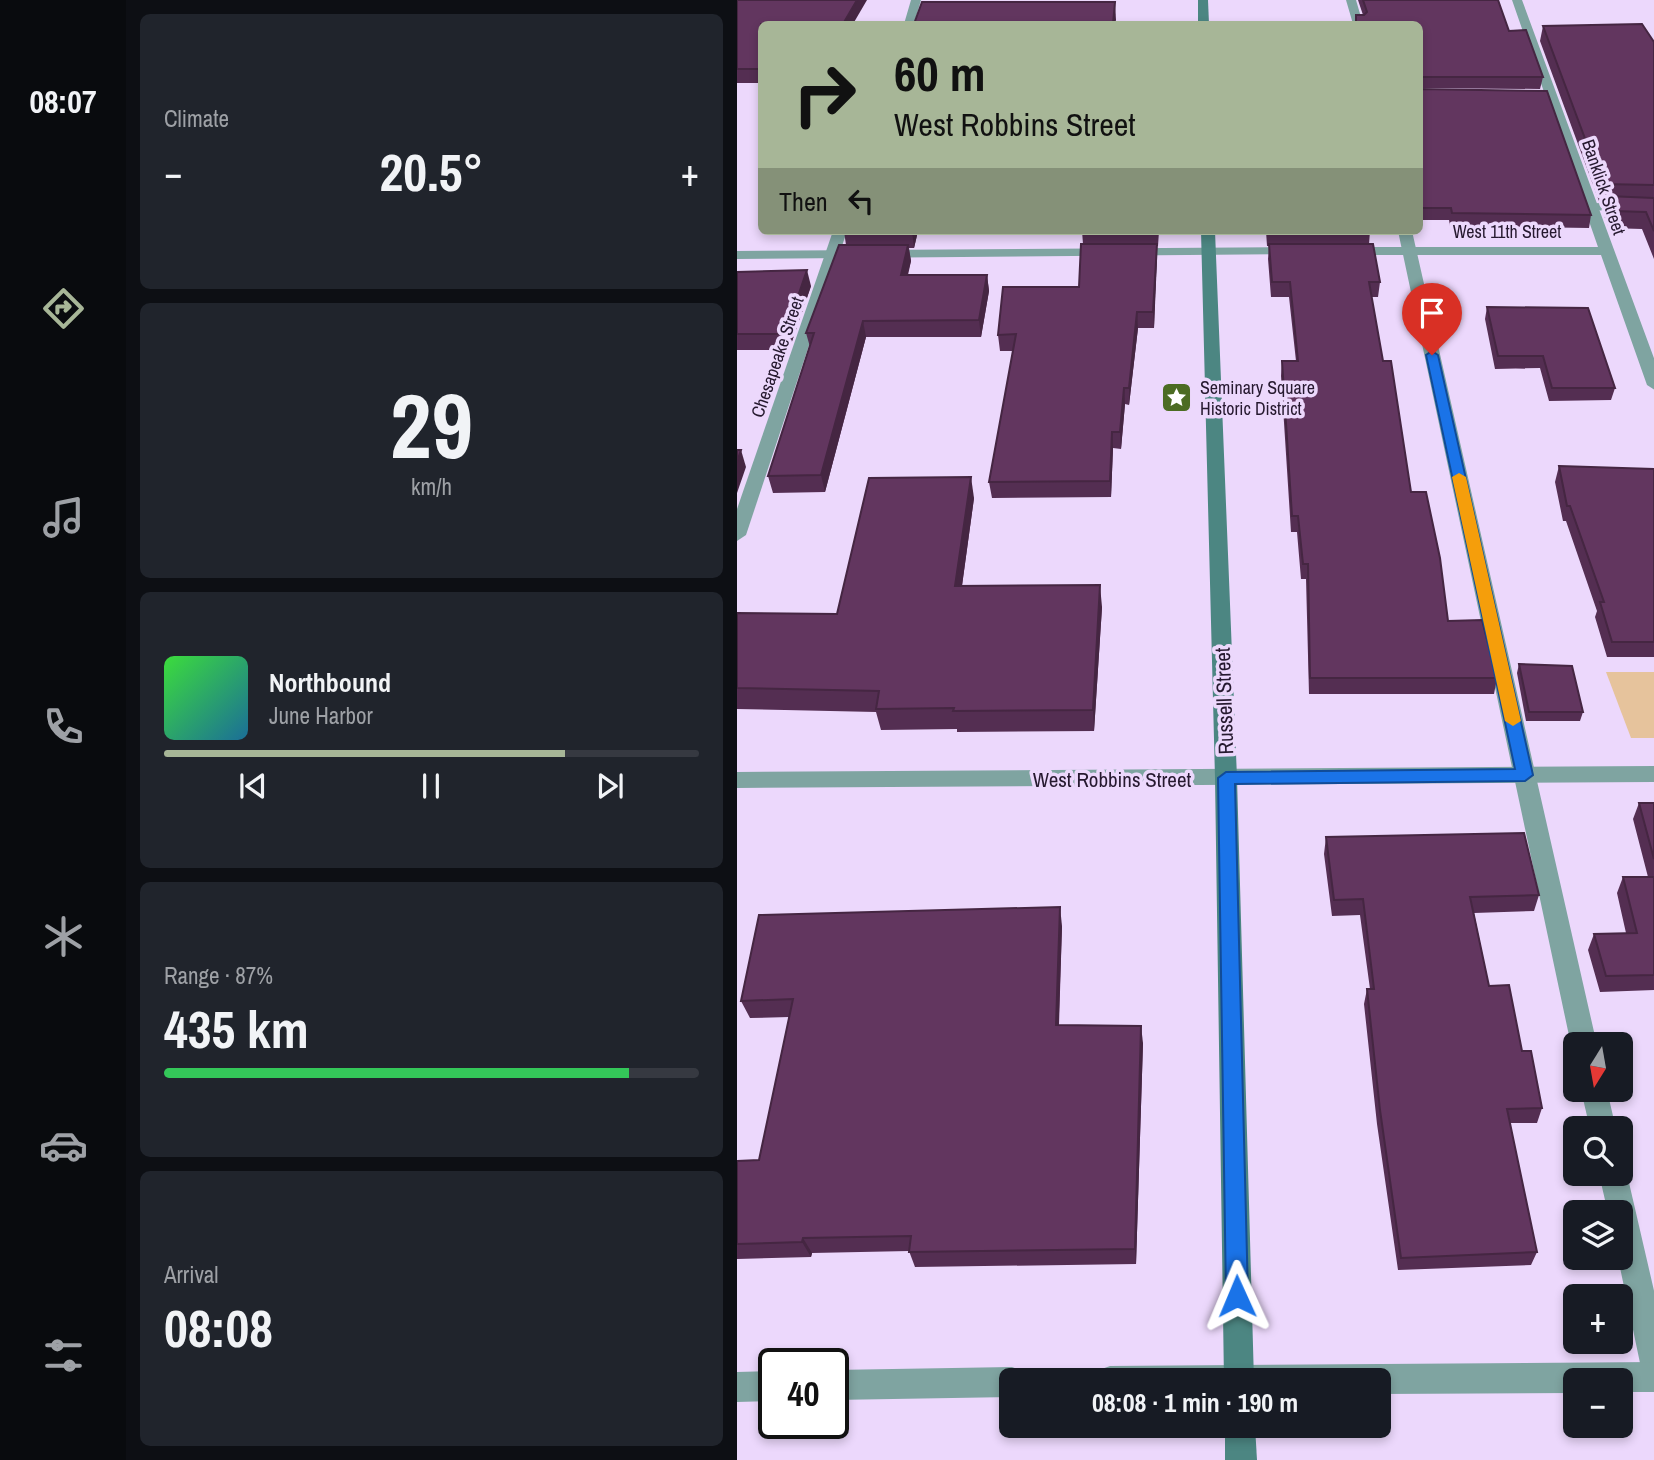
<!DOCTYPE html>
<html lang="en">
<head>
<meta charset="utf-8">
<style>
  :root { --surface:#171b24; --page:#20242c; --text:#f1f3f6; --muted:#9ea1a6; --line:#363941; --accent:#a7b697 }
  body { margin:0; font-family:"Archivo Narrow",sans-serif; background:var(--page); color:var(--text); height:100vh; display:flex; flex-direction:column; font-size:26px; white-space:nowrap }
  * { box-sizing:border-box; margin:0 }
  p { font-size:23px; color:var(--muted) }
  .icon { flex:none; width:38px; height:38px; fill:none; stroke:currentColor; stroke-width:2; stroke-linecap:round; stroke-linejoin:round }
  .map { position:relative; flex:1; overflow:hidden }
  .drawer { display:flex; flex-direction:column; gap:14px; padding:14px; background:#0d0f14; width:611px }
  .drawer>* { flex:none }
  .hud { position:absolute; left:21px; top:21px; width:665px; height:214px; border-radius:10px; box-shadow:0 4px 10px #0003; background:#a7b697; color:#111; overflow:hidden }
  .needle { width:46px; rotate:191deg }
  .controls { position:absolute; left:826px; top:1032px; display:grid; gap:14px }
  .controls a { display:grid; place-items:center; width:70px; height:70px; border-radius:10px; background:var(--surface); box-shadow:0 4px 10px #0003; font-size:35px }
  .speed { position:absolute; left:21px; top:1348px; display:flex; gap:14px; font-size:35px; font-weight:700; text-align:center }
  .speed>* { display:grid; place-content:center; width:91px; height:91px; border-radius:50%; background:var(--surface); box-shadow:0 4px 10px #0003; line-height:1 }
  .speed .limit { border:4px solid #111; border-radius:10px; background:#fff; color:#111 }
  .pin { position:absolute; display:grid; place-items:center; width:60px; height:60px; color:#fff; margin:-72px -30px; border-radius:50% 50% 50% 0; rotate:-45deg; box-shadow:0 0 7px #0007 }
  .pin .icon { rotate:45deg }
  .me { position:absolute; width:77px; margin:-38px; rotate:359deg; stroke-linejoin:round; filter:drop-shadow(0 0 5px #0008) }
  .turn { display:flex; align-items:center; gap:24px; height:147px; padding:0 21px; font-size:32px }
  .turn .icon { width:91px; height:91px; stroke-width:2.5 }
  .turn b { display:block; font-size:49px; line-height:60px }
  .then { display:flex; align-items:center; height:66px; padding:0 21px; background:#0003; gap:14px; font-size:26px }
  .big { font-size:52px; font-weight:700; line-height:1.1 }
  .drawer .widget { flex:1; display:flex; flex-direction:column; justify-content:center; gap:10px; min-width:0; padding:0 24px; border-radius:10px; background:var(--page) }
  .drawer .dial { align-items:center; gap:0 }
  .dial b { font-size:91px; line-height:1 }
  .song { display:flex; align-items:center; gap:21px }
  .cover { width:84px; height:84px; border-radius:10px; background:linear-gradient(135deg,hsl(120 70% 55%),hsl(200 70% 35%)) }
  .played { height:7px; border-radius:4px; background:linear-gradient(90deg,var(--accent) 75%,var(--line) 75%) }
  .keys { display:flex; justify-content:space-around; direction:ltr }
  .heat { display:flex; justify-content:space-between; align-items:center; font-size:38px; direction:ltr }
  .charge { height:10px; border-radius:5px; background:linear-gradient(90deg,#34c759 87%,var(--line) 0) }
  .trip { position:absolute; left:262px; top:1368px; width:392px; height:70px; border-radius:10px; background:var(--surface); box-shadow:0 4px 10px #0003; font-weight:700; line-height:70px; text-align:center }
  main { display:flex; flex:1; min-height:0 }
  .tab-bar { display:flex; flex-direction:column; width:126px; justify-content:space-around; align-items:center; background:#090b0e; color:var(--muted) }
  .tab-bar .icon { width:49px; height:49px }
  .tab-bar .active { color:var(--accent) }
  .tab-bar b { font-size:32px; color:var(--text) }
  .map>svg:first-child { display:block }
  .green { fill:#e6c39c }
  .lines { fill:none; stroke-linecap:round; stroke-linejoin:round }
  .lane { fill:#7fa4a1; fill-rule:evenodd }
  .street { fill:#7fa4a1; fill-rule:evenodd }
  .secondary { fill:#4c8682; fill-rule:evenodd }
  .wall { fill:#542e52 }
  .shaded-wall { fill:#452642 }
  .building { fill:#62365f; stroke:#452642; stroke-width:2 }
  .route { fill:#1a73e8; stroke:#114b97; stroke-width:2 }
  .slow { fill:#f59e0b }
  .labels { text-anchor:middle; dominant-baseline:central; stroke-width:7; stroke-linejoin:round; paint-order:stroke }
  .far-street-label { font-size:18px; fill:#26192f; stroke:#ecd8fc }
  .far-poi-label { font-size:18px; fill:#26192f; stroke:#ecd8fc; text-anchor:start }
  .street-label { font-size:21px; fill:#26192f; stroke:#ecd8fc }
</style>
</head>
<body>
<main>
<nav class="tab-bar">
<b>08:07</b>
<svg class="icon active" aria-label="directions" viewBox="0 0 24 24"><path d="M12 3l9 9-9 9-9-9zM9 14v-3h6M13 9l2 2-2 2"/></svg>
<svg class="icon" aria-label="music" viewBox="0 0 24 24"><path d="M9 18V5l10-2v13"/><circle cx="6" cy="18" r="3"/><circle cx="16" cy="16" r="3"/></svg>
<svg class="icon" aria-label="phone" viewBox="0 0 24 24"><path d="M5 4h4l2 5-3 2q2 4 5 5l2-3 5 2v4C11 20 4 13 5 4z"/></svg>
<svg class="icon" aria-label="climate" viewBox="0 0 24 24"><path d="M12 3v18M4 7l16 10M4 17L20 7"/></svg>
<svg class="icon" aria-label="car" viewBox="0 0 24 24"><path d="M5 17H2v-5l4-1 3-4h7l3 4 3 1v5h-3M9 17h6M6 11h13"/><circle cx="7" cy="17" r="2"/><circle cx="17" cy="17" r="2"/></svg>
<svg class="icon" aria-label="filters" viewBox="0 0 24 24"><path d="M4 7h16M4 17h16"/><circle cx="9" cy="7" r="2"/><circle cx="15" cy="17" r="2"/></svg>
</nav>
<section class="drawer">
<div class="widget"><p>Climate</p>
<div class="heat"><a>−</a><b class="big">20.5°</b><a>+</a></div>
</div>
<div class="widget dial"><b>29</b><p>km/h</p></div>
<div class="widget">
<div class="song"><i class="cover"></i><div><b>Northbound</b><p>June Harbor</p></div></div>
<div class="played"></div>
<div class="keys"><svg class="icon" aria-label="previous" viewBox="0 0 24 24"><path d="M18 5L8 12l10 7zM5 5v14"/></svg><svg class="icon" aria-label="pause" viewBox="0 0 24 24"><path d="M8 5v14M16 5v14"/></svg><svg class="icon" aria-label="next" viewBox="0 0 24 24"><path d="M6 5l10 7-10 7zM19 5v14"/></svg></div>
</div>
<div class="widget"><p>Range · 87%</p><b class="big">435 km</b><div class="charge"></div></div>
<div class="widget"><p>Arrival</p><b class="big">08:08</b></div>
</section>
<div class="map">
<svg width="918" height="1460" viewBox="0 0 918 1460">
  <rect width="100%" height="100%" fill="#ecd8fc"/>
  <!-- green -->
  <polygon class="green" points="869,672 917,672 917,738 894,738"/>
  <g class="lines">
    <!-- lane -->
    <g class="lane">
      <polygon points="174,0 184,0 177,24 167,24"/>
      <polygon points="609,0 619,0 626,24 616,24"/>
      <polygon points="853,203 918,204 918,212 848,210 846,207"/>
      <polygon points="96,231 110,231 9,535 0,541 0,509"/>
      <polygon points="661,231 675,231 860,1045 838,1045 838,1053 834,1045"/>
      <polygon points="844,1090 870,1090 879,1129 853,1129"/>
      <polygon points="884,1164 890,1174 918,1295 918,1378 907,1374 903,1363 881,1258 884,1258 884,1213 871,1213 862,1174 884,1174"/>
    </g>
    <!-- street -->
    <g class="street">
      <polygon points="775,0 785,0 918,361 918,390 910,385 864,255 608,255 601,251 608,247 861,247"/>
      <polygon points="558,247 565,251 563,254 0,259 0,251"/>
      <polygon points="918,766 918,782 0,788 0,772"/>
      <polygon points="918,1362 918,1392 884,1392 884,1381 838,1381 838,1393 642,1394 642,1381 358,1381 362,1370 373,1366"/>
      <polygon points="275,1367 286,1371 290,1381 275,1381 275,1397 96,1400 96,1370"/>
      <polygon points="37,1371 37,1401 0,1402 0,1372"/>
    </g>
    <!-- secondary -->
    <g class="secondary">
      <polygon points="461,0 471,0 472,24 461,24"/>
      <polygon points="464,231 478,231 500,778 517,1381 487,1381 478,778"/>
      <polygon points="488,1426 518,1426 520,1460 488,1460"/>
    </g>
  </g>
  <!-- wall -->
  <g class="wall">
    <polygon points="0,0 24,24 24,83 0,83"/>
    <polygon points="621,0 761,0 772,31 806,77 803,89 682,88 682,24 618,24 619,15 626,15"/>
    <polygon points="806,26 917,42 917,259 905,229 872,228 866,213 869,201 862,201 803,41"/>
    <polygon points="682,89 854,215 852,228 713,226 712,220 682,220"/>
    <polygon points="107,231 181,231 177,248 172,248 174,261 171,275 250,275 252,291 244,337 129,337 88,492 36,493 31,476 73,347 69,333 109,245"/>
    <polygon points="345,231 422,231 421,246 420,246 417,328 401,328 392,405 388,404 384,449 376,448 374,497 255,498 252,482 276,351 263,351 261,335 342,287 346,244"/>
    <polygon points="529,231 633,231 632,244 643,282 641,297 634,297 646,361 674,492 711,621 760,678 757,694 572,694 569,579 564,579 560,532 554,532 544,376 545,361 559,361 552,297 534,297 531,259 532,246 530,246"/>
    <polygon points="0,272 74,286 52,350 0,350"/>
    <polygon points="750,307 878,388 874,400 812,401 803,368 758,369 748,319"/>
    <polygon points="822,466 917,469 917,657 870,657 858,617 860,611 829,521 826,521 818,482"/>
    <polygon points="237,498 225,586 365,607 357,731 220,732 220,729 144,730 139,712 0,709 0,613 100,614"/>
    <polygon points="782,664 846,712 843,721 789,721 780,673"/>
    <polygon points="902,803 917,803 917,990 863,992 851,950 857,934 889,933 880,893 886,877 911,877 896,819"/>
    <polygon points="589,837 802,895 797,911 737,913 752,986 785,1051 805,1108 800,1123 773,1123 800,1252 794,1265 661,1270 640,1124 627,1004 630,989 633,989 623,915 595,916 587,854"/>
    <polygon points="325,926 322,1025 406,1043 399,1264 178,1267 172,1251 75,1253 74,1257 0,1259 0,1161 22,1160 52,1017 13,1018 4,1001"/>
  </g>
  <!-- shaded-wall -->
  <g class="shaded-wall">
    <polygon points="120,0 130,0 116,24 106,24"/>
    <polygon points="378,2 379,20 378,24 376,24"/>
    <polygon points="175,231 181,231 177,248"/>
    <polygon points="420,244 420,260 417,328 416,312"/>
    <polygon points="171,245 174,261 166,291 164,275"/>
    <polygon points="70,270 74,286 52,350 48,334"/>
    <polygon points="250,275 252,291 244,337 242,320"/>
    <polygon points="400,312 401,328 392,405 392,388"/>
    <polygon points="126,321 129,337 88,492 84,475"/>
    <polygon points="387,388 388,404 384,449 383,432"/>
    <polygon points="375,432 376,448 374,497 373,481"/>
    <polygon points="4,450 9,467 0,493 0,462"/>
    <polygon points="234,477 237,498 222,607 218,586"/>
    <polygon points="363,585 365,607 357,731 356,710"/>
    <polygon points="323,907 325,926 321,1043 319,1025"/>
    <polygon points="404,1026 406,1043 399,1264 398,1249"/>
    <polygon points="66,1238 75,1253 74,1257 65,1242"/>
  </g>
  <!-- building -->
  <g class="building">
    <polygon points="0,0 120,0 106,24 24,24 24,69 0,69"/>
    <polygon points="626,0 761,0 772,31 789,30 806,77 682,77 682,24 619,24 619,15 627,15 630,12"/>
    <polygon points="185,2 378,2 376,24 421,24 177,24"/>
    <polygon points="905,24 917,42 917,185 865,184 806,26"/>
    <polygon points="682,89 810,91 854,215 715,213 714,208 682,208"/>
    <polygon points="870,196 917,198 917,231 909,212 876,211"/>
    <rect x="531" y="231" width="102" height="2"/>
    <polygon points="344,244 420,244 416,312 400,312 392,388 387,388 383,432 375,432 373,481 252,482 279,334 261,335 266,287 342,287"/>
    <polygon points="532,244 636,244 643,282 632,282 646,361 654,361 674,492 689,492 703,558 711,621 745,620 760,678 573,678 571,564 566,564 561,516 555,516 545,361 561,361 553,282 535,282"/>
    <polygon points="102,245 171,245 164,275 250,275 242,320 126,321 84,475 31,476 77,333 69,333"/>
    <polygon points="70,270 48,334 0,334 0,272"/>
    <polygon points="750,307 851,308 878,388 815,388 806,356 761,356"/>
    <polygon points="0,450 4,450 0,462"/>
    <polygon points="822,466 917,469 917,642 875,642 863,602 867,602 833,506 830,506"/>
    <polygon points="234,477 218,586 363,585 356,710 216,711 217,708 139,709 142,691 0,688 0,613 100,614 132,478"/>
    <polygon points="782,664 835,666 846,712 792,712"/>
    <polygon points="902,803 917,803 917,859"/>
    <polygon points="787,833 802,895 733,897 752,986 772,985 785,1051 794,1051 805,1108 770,1109 800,1252 664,1258 643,1110 630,989 637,989 626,899 597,900 589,837"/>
    <polygon points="886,877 917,877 917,975 869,976 857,934 900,933"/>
    <polygon points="323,907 319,1025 404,1026 398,1249 172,1252 174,1236 66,1238 65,1242 0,1244 0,1161 22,1160 56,999 4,1001 22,915"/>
  </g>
  <!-- route -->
  <polygon class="route" points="695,351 701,355 796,775 788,781 498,784 511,1296 508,1303 500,1306 492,1303 489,1296 481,778 489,772 778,769 689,355"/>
  <!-- slow -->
  <polygon class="slow" points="722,473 729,477 784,721 776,726 768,721 715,477"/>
  <!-- icons -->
  <defs>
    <symbol id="sight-square" viewBox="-11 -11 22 22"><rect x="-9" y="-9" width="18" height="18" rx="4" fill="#4c6c23" stroke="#ecd8fc"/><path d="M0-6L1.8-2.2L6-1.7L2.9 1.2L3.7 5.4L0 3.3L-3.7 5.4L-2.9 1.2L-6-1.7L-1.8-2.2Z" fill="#fff"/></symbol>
  </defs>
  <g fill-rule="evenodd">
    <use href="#sight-square" x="422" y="380" width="35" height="35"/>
  </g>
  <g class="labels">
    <!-- far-street labels -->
    <g class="far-street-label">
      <text transform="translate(867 187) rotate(71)">Banklick Street</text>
      <text x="770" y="231">West 11th Street</text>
      <text transform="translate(40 357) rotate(-71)">Chesapeake Street</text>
    </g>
    <!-- far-poi labels -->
    <g class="far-poi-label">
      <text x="463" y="387">Seminary Square<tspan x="463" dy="21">Historic District</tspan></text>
    </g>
    <!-- street labels -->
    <g class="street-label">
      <text transform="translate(487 701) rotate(-92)">Russell Street</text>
      <text x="375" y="779">West Robbins Street</text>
    </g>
  </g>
</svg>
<div class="controls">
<a><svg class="needle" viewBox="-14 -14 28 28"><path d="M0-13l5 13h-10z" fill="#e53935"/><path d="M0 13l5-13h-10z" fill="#9ea1a6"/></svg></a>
<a><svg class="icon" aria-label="search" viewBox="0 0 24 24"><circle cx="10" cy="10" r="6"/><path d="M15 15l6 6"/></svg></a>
<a><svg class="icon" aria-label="layers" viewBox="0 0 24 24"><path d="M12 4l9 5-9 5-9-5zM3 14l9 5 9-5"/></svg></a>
<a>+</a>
<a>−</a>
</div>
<div class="speed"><div class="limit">40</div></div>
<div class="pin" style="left:695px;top:355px;background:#d93025"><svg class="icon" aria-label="arrive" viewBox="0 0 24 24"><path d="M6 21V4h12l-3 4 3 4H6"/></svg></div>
<svg class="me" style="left:500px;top:1296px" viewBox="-20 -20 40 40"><path d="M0-17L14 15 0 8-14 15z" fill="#1a73e8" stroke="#fff" stroke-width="4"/></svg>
<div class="trip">08:08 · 1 min · 190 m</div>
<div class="hud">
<div class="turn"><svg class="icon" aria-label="right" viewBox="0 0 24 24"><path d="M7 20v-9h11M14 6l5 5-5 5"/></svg><div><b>60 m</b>West Robbins Street</div></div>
<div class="then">Then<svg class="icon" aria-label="left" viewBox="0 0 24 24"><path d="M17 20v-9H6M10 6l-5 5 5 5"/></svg></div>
</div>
</div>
</main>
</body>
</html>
